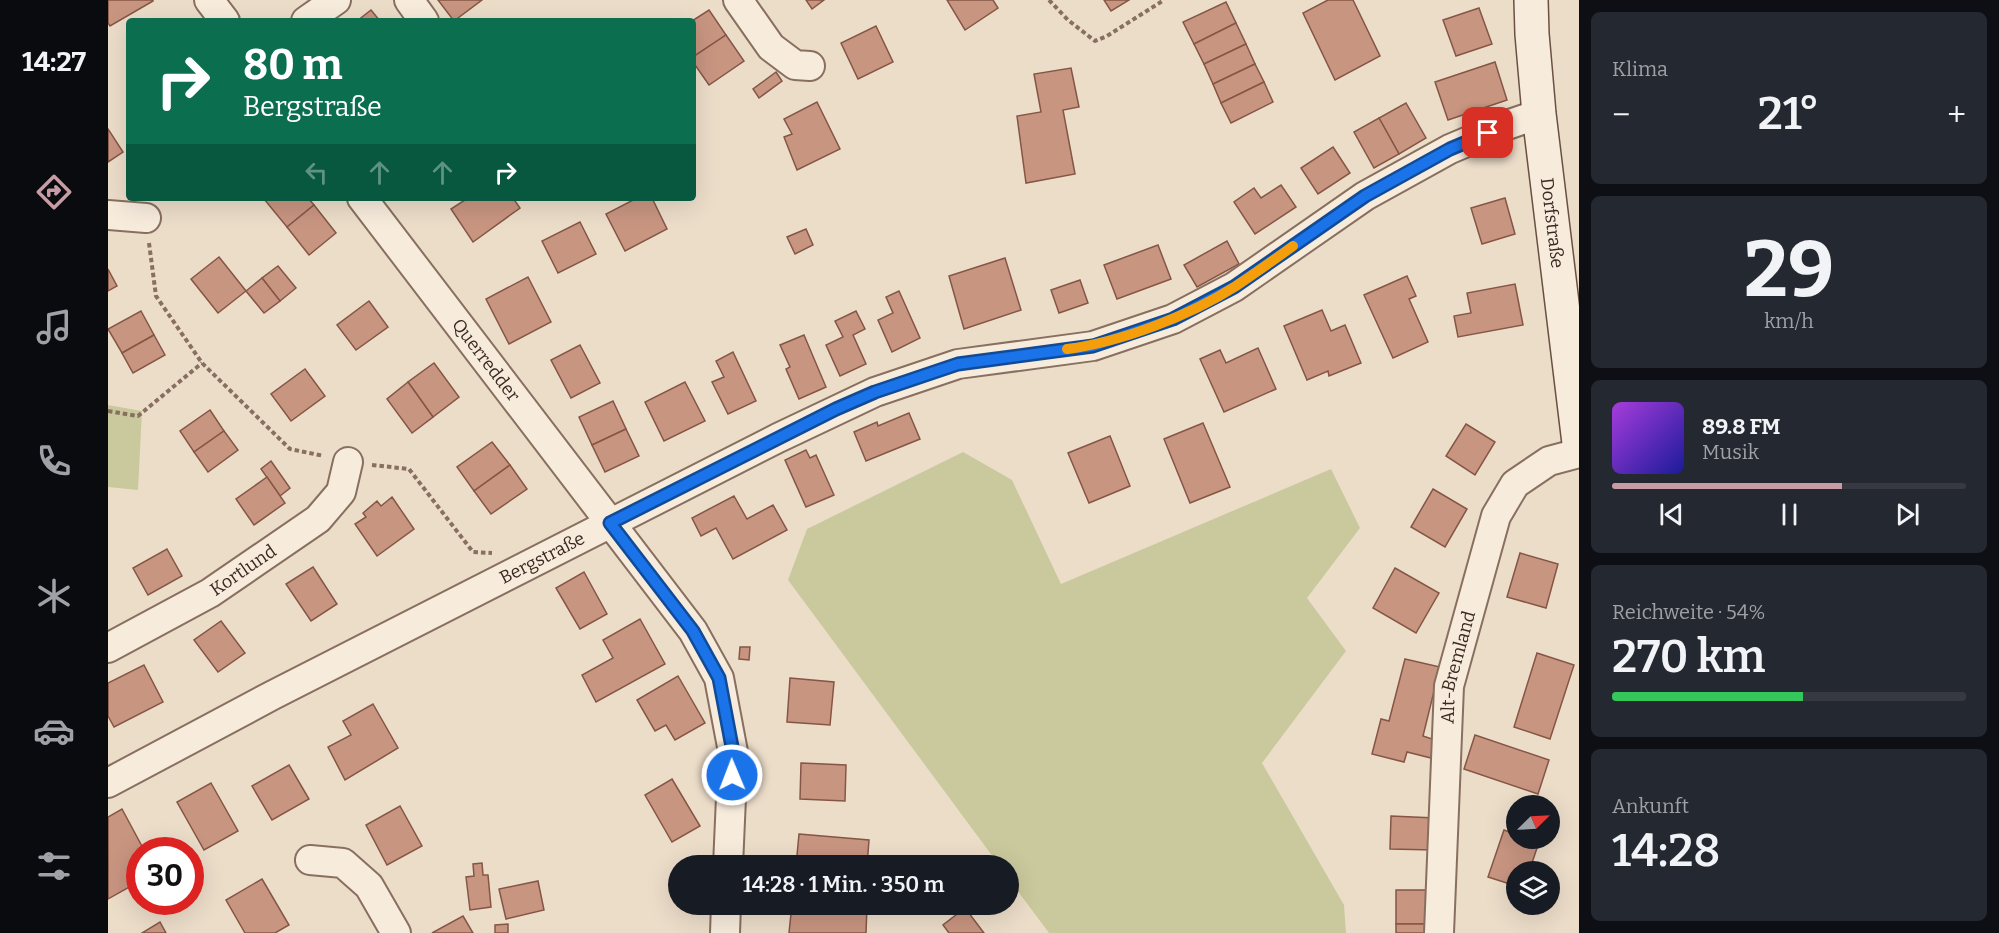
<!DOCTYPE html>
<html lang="de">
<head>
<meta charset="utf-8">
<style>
  :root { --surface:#171b24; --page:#242831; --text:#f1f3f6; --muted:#9ea1a6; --line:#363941; --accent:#c79ca4 }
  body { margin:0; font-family:Bitter,serif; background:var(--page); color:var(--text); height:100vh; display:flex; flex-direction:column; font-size:22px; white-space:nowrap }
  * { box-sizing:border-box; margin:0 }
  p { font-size:20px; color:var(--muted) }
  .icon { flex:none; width:33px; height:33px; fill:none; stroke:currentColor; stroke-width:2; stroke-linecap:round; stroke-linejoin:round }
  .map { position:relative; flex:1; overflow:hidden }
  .sheet { display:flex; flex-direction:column; gap:12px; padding:12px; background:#0d0f14; width:420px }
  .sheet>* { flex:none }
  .guide { position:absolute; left:18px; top:18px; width:570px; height:183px; border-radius:6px; box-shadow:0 6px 24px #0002; background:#0b6e4f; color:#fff; overflow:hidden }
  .needle { width:39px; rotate:66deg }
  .buttons { position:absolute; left:1398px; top:795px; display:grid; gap:12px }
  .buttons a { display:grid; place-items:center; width:54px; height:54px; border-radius:50%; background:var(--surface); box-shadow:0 6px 24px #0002; font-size:30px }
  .speed { position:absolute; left:18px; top:837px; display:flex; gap:12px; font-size:30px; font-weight:700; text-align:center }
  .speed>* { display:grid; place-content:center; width:78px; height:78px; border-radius:50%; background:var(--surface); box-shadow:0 6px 24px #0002; line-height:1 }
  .speed .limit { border:9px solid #d22; background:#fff; color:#111 }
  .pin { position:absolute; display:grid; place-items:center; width:51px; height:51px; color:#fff; margin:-26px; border-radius:12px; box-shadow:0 3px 9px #0006 }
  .me { position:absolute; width:66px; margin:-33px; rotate:359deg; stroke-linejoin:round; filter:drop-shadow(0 0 4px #0008) }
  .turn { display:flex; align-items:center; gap:21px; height:126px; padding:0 18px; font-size:27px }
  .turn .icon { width:78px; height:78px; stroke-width:2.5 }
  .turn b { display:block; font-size:42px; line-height:51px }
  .lanes { display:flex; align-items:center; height:57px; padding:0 18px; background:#0003; justify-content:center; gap:30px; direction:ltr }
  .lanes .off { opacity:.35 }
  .big { font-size:45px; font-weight:600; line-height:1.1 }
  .sheet .tile { flex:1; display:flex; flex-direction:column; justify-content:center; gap:9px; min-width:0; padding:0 21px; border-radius:9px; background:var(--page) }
  .sheet .dial { align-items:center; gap:0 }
  .dial b { font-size:78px; line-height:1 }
  .song { display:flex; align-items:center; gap:18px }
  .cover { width:72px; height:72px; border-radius:9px; background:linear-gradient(135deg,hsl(280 70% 55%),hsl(240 70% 35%)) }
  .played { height:6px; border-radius:3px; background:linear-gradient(90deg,var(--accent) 65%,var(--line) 65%) }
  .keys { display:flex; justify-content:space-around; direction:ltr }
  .heat { display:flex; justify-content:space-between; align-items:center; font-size:33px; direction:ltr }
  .charge { height:9px; border-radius:4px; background:linear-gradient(90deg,#34c759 54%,var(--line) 0) }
  .trip { position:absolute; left:560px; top:855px; width:351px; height:60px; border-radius:30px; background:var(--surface); box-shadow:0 6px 24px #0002; font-weight:600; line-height:60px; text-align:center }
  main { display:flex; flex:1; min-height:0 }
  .tab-bar { display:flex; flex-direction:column; width:108px; justify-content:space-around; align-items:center; background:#090b0e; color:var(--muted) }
  .tab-bar .icon { width:42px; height:42px }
  .tab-bar .active { color:var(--accent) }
  .tab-bar b { font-size:27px; color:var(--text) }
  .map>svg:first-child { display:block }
  .green { fill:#cac99d }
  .building { fill:#c89581; stroke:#855646; stroke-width:1.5 }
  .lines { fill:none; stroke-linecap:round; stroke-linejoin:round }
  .street-casing { stroke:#886f5f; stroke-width:32 }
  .secondary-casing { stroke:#6a5042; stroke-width:36 }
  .path { stroke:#886f5f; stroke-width:4; stroke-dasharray:4.5 3; stroke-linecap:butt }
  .street { stroke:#f7ebdc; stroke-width:28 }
  .secondary { stroke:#f7ebdc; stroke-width:33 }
  .route-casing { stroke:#114b97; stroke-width:15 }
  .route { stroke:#1a73e8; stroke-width:10 }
  .slow { stroke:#f59e0b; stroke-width:10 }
  .labels { text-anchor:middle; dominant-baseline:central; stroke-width:5; stroke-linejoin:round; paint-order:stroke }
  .street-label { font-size:18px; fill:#392921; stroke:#f4e8d8 }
</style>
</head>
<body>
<main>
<nav class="tab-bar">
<b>14:27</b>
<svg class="icon active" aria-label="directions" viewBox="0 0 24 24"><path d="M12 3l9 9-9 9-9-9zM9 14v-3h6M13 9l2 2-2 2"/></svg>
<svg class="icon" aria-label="music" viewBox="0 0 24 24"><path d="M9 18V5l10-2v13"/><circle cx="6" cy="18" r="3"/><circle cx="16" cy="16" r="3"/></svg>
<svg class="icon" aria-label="phone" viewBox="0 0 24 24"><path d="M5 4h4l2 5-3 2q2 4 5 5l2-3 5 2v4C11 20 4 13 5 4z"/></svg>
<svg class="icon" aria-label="climate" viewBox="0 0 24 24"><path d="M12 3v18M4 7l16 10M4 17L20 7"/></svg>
<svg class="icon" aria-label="car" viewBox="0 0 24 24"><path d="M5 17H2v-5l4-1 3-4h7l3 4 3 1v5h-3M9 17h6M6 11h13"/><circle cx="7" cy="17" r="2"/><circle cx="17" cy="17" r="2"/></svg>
<svg class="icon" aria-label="filters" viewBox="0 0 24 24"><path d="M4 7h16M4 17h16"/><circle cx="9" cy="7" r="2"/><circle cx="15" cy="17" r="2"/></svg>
</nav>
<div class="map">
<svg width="1471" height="933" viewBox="0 0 1471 933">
  <rect width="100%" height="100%" fill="#ecddc9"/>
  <!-- green -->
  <g class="green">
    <polygon points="0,405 34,411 30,490 0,487"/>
    <polygon points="855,452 904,480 953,584 1223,469 1252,528 1199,598 1238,651 1154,763 1236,905 1238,933 941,933 900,878 900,866 891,865 680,580 699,529"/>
  </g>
  <!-- building -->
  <g class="building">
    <polygon points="0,0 45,0 45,1 2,26 0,23"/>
    <polygon points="330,0 374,0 346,21"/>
    <polygon points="698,0 716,0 704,9"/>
    <polygon points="839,0 885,0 890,8 857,30"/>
    <polygon points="996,0 1021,0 1003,11"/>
    <polygon points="1220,0 1245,0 1272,56 1227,80 1195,13"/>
    <polygon points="1118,2 1128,23 1086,44 1075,22"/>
    <polygon points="1371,8 1384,44 1348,56 1335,20"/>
    <polygon points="263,10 272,21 249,21"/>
    <polygon points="601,10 618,35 585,57 584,21"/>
    <polygon points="1128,23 1138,44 1096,64 1086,44"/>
    <polygon points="768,26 785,62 750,79 733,43"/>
    <polygon points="618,35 636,61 601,85 585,62 585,57"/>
    <polygon points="1138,44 1147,64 1105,84 1096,64"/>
    <polygon points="1387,62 1399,100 1340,120 1327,82"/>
    <polygon points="1147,64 1156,82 1113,103 1105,84"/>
    <polygon points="963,68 971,107 955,110 967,174 918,183 909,116 933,112 926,74"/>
    <polygon points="668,72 674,81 651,98 645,89"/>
    <polygon points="1156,82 1165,102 1123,123 1113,103"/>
    <polygon points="709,102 732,149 689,170 676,137 684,134 676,119"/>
    <polygon points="1298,103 1318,138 1291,154 1271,118"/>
    <polygon points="1271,118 1291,154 1266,168 1246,132"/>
    <polygon points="0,129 15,152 0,162"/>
    <polygon points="1225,147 1242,173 1210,194 1193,168"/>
    <polygon points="1173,185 1188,207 1147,234 1126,202 1146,188 1153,198"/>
    <polygon points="200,198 206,205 179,227 156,199"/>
    <polygon points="356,198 405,198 412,208 365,242 343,209 357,200"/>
    <polygon points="529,198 544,198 559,229 517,251 498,214"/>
    <polygon points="1397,198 1407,234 1374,244 1363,208"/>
    <polygon points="206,205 228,233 201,255 179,227"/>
    <polygon points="472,222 488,254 450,273 434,241"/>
    <polygon points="698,229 705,245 687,254 679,237"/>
    <polygon points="1119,241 1131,264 1089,287 1076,265"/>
    <polygon points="1050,245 1063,279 1009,299 996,265"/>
    <polygon points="111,257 138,291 110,313 83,279"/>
    <polygon points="897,258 913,310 856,329 841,276"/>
    <polygon points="170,266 188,288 172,301 154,278"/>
    <polygon points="0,269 9,286 0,291"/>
    <polygon points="1299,276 1308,296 1301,299 1320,342 1285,358 1256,295"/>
    <polygon points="420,277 443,322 401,344 378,299"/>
    <polygon points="154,278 172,301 156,313 138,291"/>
    <polygon points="972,280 980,303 951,313 943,290"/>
    <polygon points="1407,284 1415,325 1350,337 1346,316 1363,313 1359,293"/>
    <polygon points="791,291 812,338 784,352 770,320 785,313 778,297"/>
    <polygon points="261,301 280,327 248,350 229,325"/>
    <polygon points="1214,310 1223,331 1237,325 1253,363 1221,376 1220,371 1199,380 1176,326"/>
    <polygon points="33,311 46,335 14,353 0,329"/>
    <polygon points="748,311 757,329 745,335 758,364 732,376 718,345 735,337 727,321"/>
    <polygon points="46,335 57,355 25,373 14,353"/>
    <polygon points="696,335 718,387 691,399 678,369 682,367 672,345"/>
    <polygon points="472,345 492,383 463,398 443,360"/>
    <polygon points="1150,348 1168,389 1116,412 1092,359 1112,350 1118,363"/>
    <polygon points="625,352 648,401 620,414 604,382 616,377 608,361"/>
    <polygon points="326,363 351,397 325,417 300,382"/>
    <polygon points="197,369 217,396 183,421 163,394"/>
    <polygon points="300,382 325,417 304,433 279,399"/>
    <polygon points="577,382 597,421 556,441 537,402"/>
    <polygon points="505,401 518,429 484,445 471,417"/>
    <polygon points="102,410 116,431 86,452 72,431"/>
    <polygon points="801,413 812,439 758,461 746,432 769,422 770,426"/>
    <polygon points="1095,423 1122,487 1082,503 1056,439"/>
    <polygon points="1358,424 1387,442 1367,475 1338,456"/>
    <polygon points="518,429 531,456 497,472 484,445"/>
    <polygon points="116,431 130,450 100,472 86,452"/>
    <polygon points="1002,436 1022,486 981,503 960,453"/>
    <polygon points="384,442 402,465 366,491 349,467"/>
    <polygon points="698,450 702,458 708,455 726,495 698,507 677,460"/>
    <polygon points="163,461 182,488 172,496 153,469"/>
    <polygon points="402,465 419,489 383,514 366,491"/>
    <polygon points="159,477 177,503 146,525 128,499"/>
    <polygon points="1325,489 1359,509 1337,547 1303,527"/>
    <polygon points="626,496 639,519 665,505 679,530 625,559 608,528 593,536 584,518"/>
    <polygon points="284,497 306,529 269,556 247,524 258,517 255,513 269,501 273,506"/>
    <polygon points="59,549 74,576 40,595 25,568"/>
    <polygon points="1412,553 1450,564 1438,608 1399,597"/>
    <polygon points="205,567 229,604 203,621 178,584"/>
    <polygon points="1287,568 1331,593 1308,633 1265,608"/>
    <polygon points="476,572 499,614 472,629 448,588"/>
    <polygon points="532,619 557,664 488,702 474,675 505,658 495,640"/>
    <polygon points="113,621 137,653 110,672 86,640"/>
    <polygon points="632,647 642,647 641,660 631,659"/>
    <polygon points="1429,653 1466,665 1442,739 1406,727"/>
    <polygon points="1297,659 1332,667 1315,736 1327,740 1323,758 1299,752 1296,762 1264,754 1273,719 1281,721"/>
    <polygon points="36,665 55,702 6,727 0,716 0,683"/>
    <polygon points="570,676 597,723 567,740 558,725 547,731 529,700"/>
    <polygon points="682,678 726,682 722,725 679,722"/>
    <polygon points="265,704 290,748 237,780 220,747 243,735 235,721"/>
    <polygon points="1367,735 1441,760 1430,794 1356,769"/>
    <polygon points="693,763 738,765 737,801 692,799"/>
    <polygon points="181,765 201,799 164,820 144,786"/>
    <polygon points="564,779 592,826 564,842 537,795"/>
    <polygon points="103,783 130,831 96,850 69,802"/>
    <polygon points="292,806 314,846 279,865 258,825"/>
    <polygon points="14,809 36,850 32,850 32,881 0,899 0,817"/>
    <polygon points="1283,816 1327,818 1326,850 1282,849"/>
    <polygon points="1396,830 1408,834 1408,838 1421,838 1431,842 1421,872 1408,872 1408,886 1380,877"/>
    <polygon points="691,834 761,840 759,866 688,866"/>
    <polygon points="374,863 375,875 380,875 383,907 362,910 358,877 366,876 365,864"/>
    <polygon points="154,879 181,925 167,933 137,933 118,900"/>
    <polygon points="430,881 436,910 398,919 391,889"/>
    <rect x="1288" y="890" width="31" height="34"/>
    <polygon points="684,904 759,906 758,933 681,933"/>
    <polygon points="857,908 876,933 841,933 835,925"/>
    <polygon points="355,916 365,933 324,933"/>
    <polygon points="52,922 58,933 34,933"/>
    <polygon points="400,924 400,933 387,933 387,925"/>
    <rect x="1288" y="924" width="31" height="9"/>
  </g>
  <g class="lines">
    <defs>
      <g id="street">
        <polyline points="101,0 117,21"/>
        <polyline points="301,0 316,21"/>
        <polyline points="630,0 663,47 687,65 702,66"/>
        <polyline points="198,21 228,0"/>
        <path id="s1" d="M254,198L585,631L611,678L625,752L620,866"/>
        <polyline points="0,215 38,218"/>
        <path id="s2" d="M0,648L102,593L210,519L233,492L240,462"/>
        <path id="s3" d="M0,783L165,695L670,438L767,392L850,364L985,346L1065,319L1126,287L1257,196L1342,149L1399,125L1431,114"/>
        <polyline points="202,860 235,863 261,886 288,933"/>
        <polyline points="617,933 618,904"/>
        <path id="s4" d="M1331,933L1341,686L1388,516L1407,484L1441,461L1471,453"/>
      </g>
      <g id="secondary">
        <path id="s5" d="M1423,0L1424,34L1431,114L1471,443"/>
      </g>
    </defs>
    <!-- street casing -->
    <use href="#street" class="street-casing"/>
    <!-- secondary casing -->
    <use href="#secondary" class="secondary-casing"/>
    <!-- path -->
    <g class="path">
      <polyline points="941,0 960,20 987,41 999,36 1056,0"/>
      <polyline points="41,243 48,296 94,363 182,449 216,456"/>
      <polyline points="0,411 30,416 94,363"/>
      <polyline points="264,465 301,469 365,552 384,553"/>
    </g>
    <!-- street -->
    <use href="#street" class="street"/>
    <!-- secondary -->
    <use href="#secondary" class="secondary"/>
  </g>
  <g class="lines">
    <defs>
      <polyline id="route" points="624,775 625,752 611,678 585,631 502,523 728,409 767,392 850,364 985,346 1065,319 1126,287 1257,196 1342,149 1380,133"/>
    </defs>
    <!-- route casing -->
    <use href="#route" class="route-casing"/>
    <!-- route -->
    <use href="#route" class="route"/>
    <!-- slow -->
    <path class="slow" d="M959,349C1013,342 1081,316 1128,286C1147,273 1166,260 1185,246"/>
  </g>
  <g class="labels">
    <!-- street labels -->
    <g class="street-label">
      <text stroke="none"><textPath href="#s5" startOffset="224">Dorfstraße</textPath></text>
      <text stroke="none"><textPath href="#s1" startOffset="204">Querredder</textPath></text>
      <text stroke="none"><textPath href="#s3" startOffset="489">Bergstraße</textPath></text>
      <text stroke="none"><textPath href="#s2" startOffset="156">Kortlund</textPath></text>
      <text stroke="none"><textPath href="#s4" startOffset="267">Alt-Bremland</textPath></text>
    </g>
  </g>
</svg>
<div class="buttons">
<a><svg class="needle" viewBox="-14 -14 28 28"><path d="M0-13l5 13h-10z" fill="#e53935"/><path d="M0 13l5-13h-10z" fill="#9ea1a6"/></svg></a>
<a><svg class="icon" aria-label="layers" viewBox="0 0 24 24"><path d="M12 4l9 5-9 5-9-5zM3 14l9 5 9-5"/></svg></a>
</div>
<div class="speed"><div class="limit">30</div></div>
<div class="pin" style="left:1380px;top:133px;background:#d93025"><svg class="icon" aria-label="arrive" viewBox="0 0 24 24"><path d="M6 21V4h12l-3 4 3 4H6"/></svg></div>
<svg class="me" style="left:624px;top:775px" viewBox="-20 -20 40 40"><circle r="17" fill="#1a73e8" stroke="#fff" stroke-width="3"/><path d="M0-11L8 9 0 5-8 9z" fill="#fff"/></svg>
<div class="trip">14:28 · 1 Min. · 350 m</div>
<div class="guide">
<div class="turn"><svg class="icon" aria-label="right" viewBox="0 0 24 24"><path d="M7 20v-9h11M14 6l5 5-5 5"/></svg><div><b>80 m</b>Bergstraße</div></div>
<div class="lanes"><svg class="icon off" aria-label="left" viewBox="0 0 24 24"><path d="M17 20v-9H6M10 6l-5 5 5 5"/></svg><svg class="icon off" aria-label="ahead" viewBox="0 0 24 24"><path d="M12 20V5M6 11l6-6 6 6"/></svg><svg class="icon off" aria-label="ahead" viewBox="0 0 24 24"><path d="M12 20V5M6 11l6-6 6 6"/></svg><svg class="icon" aria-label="right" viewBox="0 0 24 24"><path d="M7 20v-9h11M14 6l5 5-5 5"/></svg></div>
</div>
</div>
<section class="sheet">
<div class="tile"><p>Klima</p>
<div class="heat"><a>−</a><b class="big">21°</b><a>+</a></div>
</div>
<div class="tile dial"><b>29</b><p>km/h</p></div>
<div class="tile">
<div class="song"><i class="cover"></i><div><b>89.8 FM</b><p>Musik</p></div></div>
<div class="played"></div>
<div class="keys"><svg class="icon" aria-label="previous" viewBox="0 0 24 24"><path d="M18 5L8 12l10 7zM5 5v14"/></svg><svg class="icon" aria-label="pause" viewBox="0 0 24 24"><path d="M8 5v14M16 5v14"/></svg><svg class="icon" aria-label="next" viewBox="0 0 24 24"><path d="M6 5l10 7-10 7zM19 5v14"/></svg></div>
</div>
<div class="tile"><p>Reichweite · 54%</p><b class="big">270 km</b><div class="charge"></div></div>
<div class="tile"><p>Ankunft</p><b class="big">14:28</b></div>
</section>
</main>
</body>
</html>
